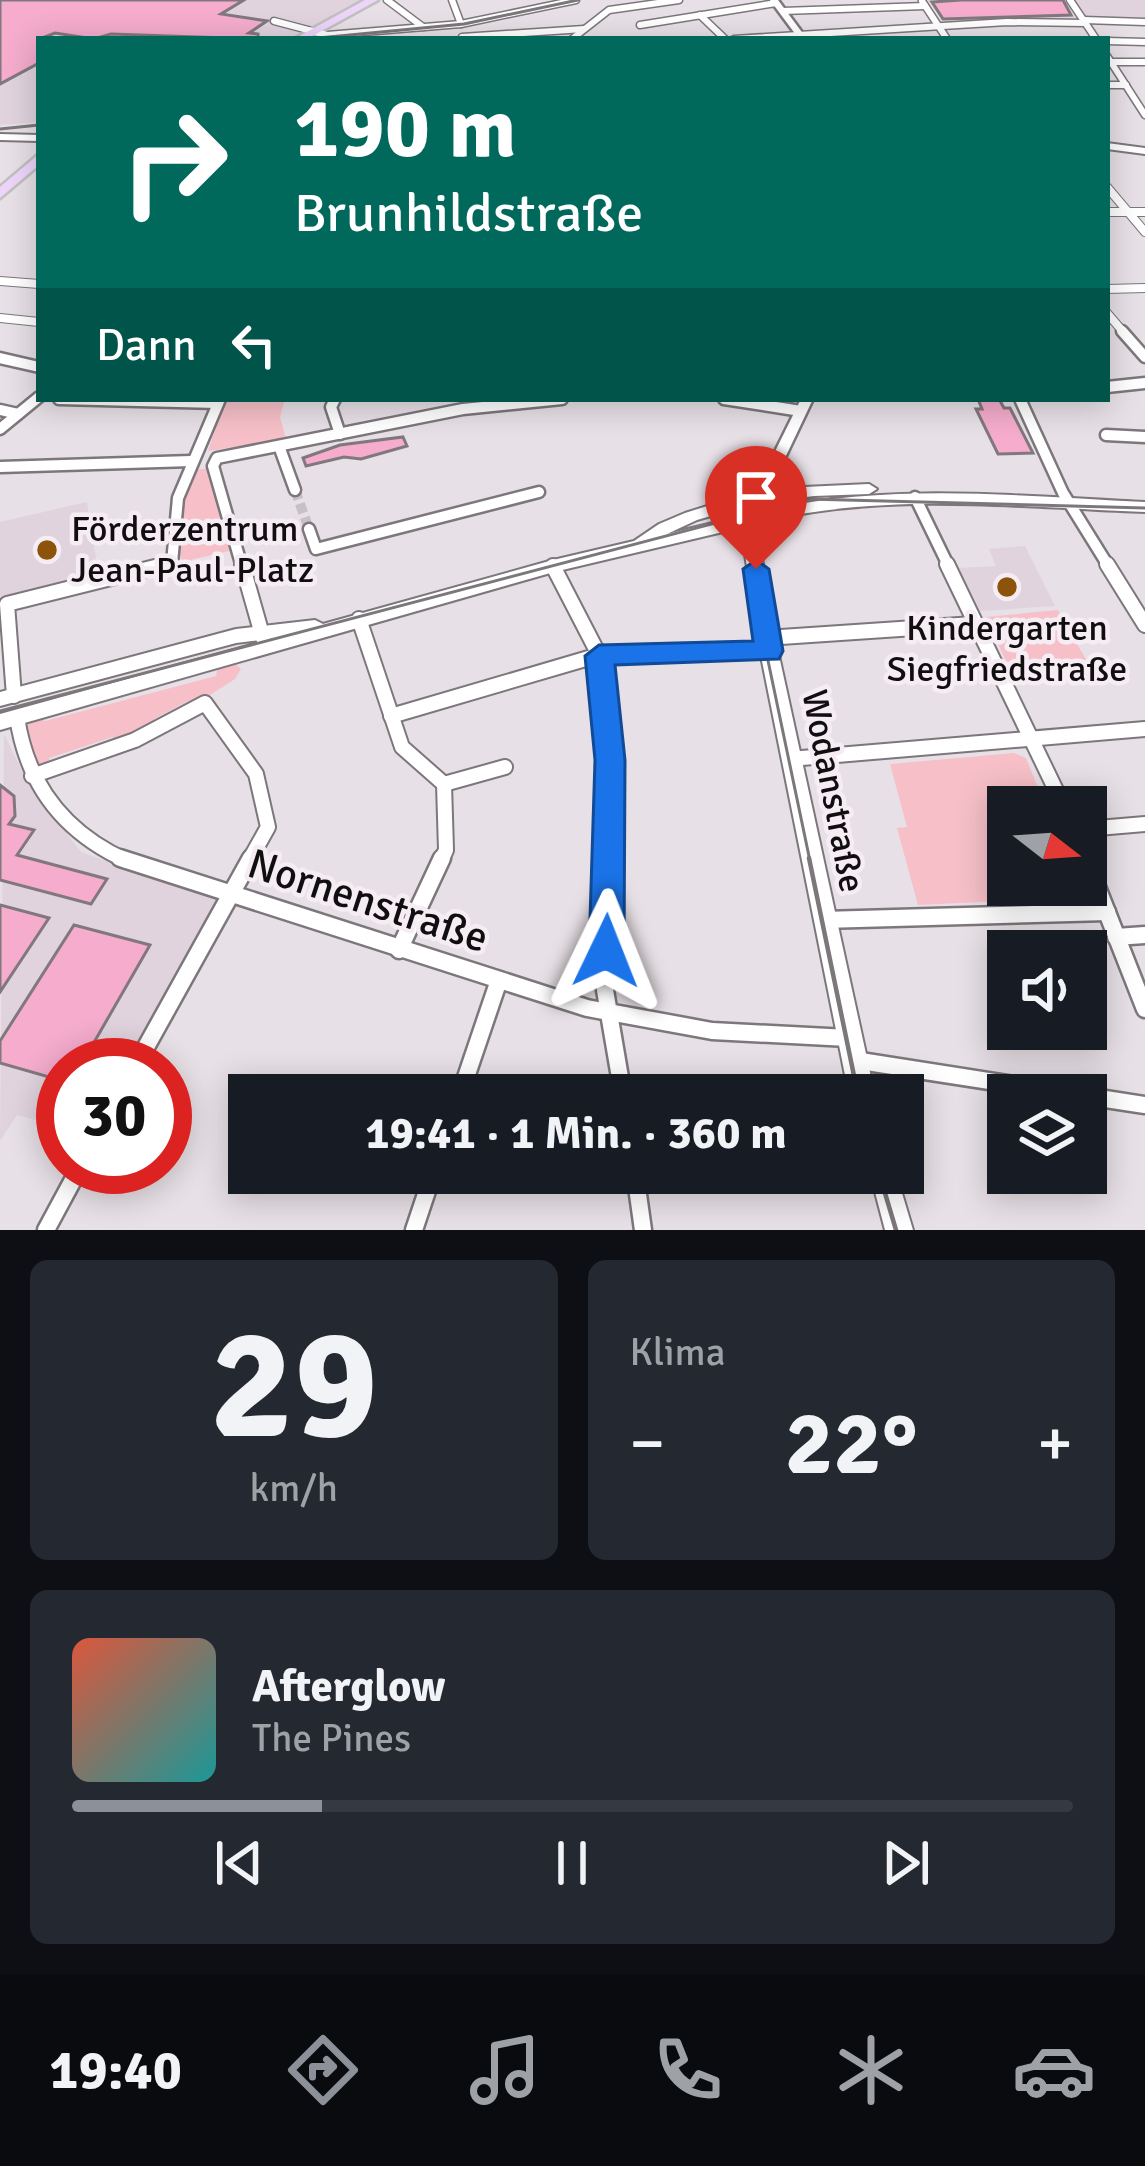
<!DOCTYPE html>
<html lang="de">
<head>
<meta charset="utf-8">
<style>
  :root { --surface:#171b24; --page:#242831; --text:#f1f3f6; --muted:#9ea1a6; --line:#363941; --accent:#8c9099 }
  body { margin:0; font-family:Signika,sans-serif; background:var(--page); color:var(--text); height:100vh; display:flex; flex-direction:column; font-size:45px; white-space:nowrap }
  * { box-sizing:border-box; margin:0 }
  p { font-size:39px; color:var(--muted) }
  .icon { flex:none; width:66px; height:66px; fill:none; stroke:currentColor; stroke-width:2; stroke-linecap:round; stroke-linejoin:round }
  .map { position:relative; height:1230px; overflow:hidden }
  .sheet { display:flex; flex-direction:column; gap:30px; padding:30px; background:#0d0f14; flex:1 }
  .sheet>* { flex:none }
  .hud { position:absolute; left:36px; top:36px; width:1074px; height:366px; border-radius:0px; box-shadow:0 6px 30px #0003; background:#00695c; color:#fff; overflow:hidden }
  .needle { width:78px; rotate:107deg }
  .tools { position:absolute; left:987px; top:786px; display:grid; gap:24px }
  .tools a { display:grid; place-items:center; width:120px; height:120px; border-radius:0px; background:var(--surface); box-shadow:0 6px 30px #0003; font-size:60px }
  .speed { position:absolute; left:36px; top:1038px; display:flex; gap:24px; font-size:60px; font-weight:700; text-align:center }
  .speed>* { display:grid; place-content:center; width:156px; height:156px; border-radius:50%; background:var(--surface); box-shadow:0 6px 30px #0003; line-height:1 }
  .speed .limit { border:18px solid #d22; background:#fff; color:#111 }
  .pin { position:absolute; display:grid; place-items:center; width:102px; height:102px; color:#fff; margin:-123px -51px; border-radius:50% 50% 50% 0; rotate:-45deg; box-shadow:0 0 12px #0007 }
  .pin .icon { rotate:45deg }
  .me { position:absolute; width:132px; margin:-66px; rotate:2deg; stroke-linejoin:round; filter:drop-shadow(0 0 9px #0008) }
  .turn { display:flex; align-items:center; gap:42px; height:252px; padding:0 60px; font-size:54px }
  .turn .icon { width:156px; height:156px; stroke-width:2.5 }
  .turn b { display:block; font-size:84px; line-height:102px }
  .then { display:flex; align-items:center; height:114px; padding:0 60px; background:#0003; gap:24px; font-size:45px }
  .big { font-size:90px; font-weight:800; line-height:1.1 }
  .sheet .tile { flex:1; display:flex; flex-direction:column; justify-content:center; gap:18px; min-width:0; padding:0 42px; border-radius:18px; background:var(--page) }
  .sheet .dial { align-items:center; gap:0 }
  .dial b { font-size:156px; line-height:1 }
  .song { display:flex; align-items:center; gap:36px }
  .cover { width:144px; height:144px; border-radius:18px; background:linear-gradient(135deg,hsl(10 70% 55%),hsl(180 70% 35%)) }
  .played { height:12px; border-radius:6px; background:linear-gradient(90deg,var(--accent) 25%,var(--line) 25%) }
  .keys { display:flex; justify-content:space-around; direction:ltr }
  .heat { display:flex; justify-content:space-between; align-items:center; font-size:66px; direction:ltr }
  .sheet .tiles { flex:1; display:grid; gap:30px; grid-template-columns:1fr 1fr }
  .tile:last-child { grid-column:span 2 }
  .trip { position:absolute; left:228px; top:1074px; width:696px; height:120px; border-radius:0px; background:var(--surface); box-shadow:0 6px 30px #0003; font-weight:800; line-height:120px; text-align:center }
  .menu { display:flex; height:192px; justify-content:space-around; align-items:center; background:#090b0e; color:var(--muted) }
  .menu .icon { width:84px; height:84px }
  .menu .selected { color:var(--accent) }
  .menu b { font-size:54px; color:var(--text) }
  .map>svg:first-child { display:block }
  .built { fill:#e0d3de }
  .green { fill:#f7c0c8 }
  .building { fill:#f5accd; stroke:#80787c; stroke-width:3 }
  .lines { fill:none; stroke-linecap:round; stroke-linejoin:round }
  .minor-tunnel { stroke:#c7c0c6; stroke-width:10; stroke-dasharray:10 4.5; stroke-linecap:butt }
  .minor-far4-casing { stroke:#7d777c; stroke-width:9 }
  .minor-far3-casing { stroke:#7d777c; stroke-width:10 }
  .minor-far2-casing { stroke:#7d777c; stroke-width:15 }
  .minor-far1-casing { stroke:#7d777c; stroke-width:18 }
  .minor-casing { stroke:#7d777c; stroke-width:21 }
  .tertiary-casing { stroke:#7d777c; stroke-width:5 }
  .secondary-casing { stroke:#7d777c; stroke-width:4 }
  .primary-casing { stroke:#c1c0c1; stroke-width:5 }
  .minor-far4 { stroke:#fff; stroke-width:6 }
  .minor-far3 { stroke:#fff; stroke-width:8 }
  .minor-far2 { stroke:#fff; stroke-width:10 }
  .minor-far1 { stroke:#fff; stroke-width:14 }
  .minor { stroke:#fff; stroke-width:16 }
  .tertiary { fill:#fff; fill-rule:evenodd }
  .secondary { fill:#fff; fill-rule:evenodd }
  .primary { fill:#edd5fa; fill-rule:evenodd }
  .tram-far1 { stroke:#7c777b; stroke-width:3 }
  .tram { stroke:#7c777b; stroke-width:4.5 }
  .route { fill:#1a73e8; stroke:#114b97; stroke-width:3 }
  .poi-dot { fill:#8c530a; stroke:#f5edf3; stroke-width:4.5 }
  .labels { text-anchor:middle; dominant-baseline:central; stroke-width:9; stroke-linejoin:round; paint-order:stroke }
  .poi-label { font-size:36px; fill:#110e10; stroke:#f5edf3; text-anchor:start }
  .street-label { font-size:36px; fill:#110e10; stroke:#f5edf3 }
  .near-street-label { font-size:42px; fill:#110e10; stroke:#f5edf3 }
</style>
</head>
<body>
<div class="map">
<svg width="1145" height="1230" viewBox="0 0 1145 1230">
  <rect width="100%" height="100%" fill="#e7e0e6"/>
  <!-- built -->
  <g class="built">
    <polygon points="0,0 362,0 291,39 39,39 39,122 0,125"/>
    <polygon points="927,0 1145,0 1145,20 945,22"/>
    <polygon points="87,502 99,578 0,602 0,522"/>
    <polygon points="1025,546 1055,606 980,611 959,568 996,566 989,549"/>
    <polygon points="4,734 28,783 81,852 221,902 131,1065 63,1065 63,1127 17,1115 0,1141"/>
  </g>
  <!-- green -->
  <g class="green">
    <polygon points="225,399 285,399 280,417 286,439 208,451"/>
    <polygon points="209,468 233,550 182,562 175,539 188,471"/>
    <polygon points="1058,610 1088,663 1008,666 986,617"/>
    <polygon points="233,662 241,669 235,679 193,706 188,701 154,719 156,725 117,743 113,737 49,758 50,766 30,762 26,727 36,717 45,721 216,676 218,666"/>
    <polygon points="1014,753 1026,758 1046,807 1008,807 1008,885 1078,885 1083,897 918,905 897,828 907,827 890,764"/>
  </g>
  <!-- building -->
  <g class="building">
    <polygon points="0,0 244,0 221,14 267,21 249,33 258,34 258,39 111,34 94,39 55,33 39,39 39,63 0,84"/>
    <polygon points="961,0 1063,0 1071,15 943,19 932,2"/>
    <polygon points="978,399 999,399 1004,408 1010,408 1033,453 998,454 976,409 982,409"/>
    <polygon points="403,437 407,446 361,459 344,457 306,466 303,458 340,445"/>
    <polygon points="0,785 14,796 15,816 9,824 34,830 17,855 107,879 91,904 0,880"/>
    <polygon points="0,905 49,918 0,992"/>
    <polygon points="74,925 150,945 81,1065 63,1065 63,1081 0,1063 0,1041"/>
  </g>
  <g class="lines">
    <!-- minor-tunnel -->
    <polyline class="minor-tunnel" points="295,490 309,529"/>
    <defs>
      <g id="minor-far4">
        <polyline points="387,0 423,27"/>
        <polyline points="452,0 461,24"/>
        <polyline points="1070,0 1096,39"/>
        <polyline points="922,1 947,39"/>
        <polyline points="783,11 925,6"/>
        <polyline points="700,15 725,39"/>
        <polyline points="1084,20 1145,22"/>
        <polyline points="274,21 327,35 461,24 576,0"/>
        <polyline points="640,25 776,3"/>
        <polyline points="462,37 584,29"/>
        <polyline points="572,39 609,10 679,0"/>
        <polyline points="734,39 1007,22 1085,23"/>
        <polyline points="1107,41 1145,42"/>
        <polyline points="1107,56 1145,115"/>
        <polyline points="1107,62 1145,62"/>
        <polyline points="1107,85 1126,85"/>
      </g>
      <g id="minor-far3">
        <polyline points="1107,187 1145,232"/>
        <polyline points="1107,212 1145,212"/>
        <polyline points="0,281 39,284"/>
        <polyline points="1107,289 1145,288"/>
        <polyline points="1107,313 1125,334"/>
        <polyline points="0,318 39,322"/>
      </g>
      <g id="minor-far2">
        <polyline points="1122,331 1145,357"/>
        <polyline points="0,358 39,367"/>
        <polyline points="1107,387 1145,383"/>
        <polyline points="59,399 218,403"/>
        <polyline points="335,399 331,407 340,434"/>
        <polyline points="724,399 801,411"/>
        <polyline points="1020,399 1063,493 1109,567"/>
        <polyline points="0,410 18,414"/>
        <polyline points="0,429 39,397"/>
        <polyline points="1106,435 1145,437"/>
        <polyline points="279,446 295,490"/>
        <polyline points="0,467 191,461"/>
        <polyline points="915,497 949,567"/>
        <polyline points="309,529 316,549 539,492"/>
        <polyline points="155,567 172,563 178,498 220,399"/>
        <polyline points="242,567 213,466 217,458 463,409 562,399"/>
      </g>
      <g id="minor-far1">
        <polyline points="242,564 263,638"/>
        <polyline points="947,564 1064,807"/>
        <polyline points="1107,564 1145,625"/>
        <polyline points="553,566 599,655 610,760 608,861"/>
        <polyline points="359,619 402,747 444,784 446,850 441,861"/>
        <polyline points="766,638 974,624"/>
        <polyline points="14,696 7,604 167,564"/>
        <polyline points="391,716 599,655 769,651"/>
        <path d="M17,717C27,785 65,833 127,861"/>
        <polyline points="790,759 1145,729"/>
        <polyline points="32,776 135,740 205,703 256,774 268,827 249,861"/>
        <polyline points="444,784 505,767"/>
        <polyline points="1086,829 1145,824"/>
      </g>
      <g id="minor">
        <polyline points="120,858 587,1008 712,1031 848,1038"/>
        <polyline points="608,858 605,990 623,1095"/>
        <polyline points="1086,859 1145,1009"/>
        <polyline points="823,920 1107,912"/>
        <polyline points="1116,937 1145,935"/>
        <polyline points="399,950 442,858"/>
        <polyline points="854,1060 1079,1095"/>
        <polyline points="136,1065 251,858"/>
        <polyline points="460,1095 499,980"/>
        <polyline points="1086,1096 1145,1105"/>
        <polyline points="635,1173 643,1230"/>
        <polyline points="46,1230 80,1167"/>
        <polyline points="414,1230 433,1173"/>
      </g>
      <g id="tertiary">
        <polygon points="770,0 778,0 807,39 799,39"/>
        <polygon points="801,399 813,399 765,500 763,503 753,503 751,500"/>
      </g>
      <g id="secondary">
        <polygon points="0,134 39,135 39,141 0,140"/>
        <polygon points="1107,143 1145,148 1145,154 1107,149"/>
        <path d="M770,468L804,487L869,484L877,489L869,494L814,496L766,502L764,511C889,482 1018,496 1145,502V512C1017,507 887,492 761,522L758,535L778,651L875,1095H849L760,651L742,535L744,527L554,572L0,730V714L276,638L236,643L0,706V692L236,629L315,620L323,624L553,560L634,541L659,524L685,513L720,502L785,489L762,473ZM749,505L746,515L667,534L697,520Z"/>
        <polygon points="870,1173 896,1173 913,1230 885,1230"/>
      </g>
      <g id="primary">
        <polygon points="365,0 378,0 307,39 294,39"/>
        <polygon points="39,154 39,165 0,198 0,187"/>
      </g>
    </defs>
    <!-- minor-far4 casing -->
    <use href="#minor-far4" class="minor-far4-casing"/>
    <!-- minor-far3 casing -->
    <use href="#minor-far3" class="minor-far3-casing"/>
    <!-- minor-far2 casing -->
    <use href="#minor-far2" class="minor-far2-casing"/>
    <!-- minor-far1 casing -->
    <use href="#minor-far1" class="minor-far1-casing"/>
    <!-- minor casing -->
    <use href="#minor" class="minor-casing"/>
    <!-- tertiary casing -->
    <use href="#tertiary" class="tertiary-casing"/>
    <!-- secondary casing -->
    <use href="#secondary" class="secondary-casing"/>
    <!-- primary casing -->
    <use href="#primary" class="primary-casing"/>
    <!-- minor-far4 -->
    <use href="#minor-far4" class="minor-far4"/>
    <!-- minor-far3 -->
    <use href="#minor-far3" class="minor-far3"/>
    <!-- minor-far2 -->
    <use href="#minor-far2" class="minor-far2"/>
    <!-- minor-far1 -->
    <use href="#minor-far1" class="minor-far1"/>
    <!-- minor -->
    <use href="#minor" class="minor"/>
    <!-- tertiary -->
    <use href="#tertiary" class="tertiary"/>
    <!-- secondary -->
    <use href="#secondary" class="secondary"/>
    <!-- primary -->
    <use href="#primary" class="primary"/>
    <!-- tram-far1 -->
    <g class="tram-far1">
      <polyline points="308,39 464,24 578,0"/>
      <polyline points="0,129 39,125"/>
      <polyline points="761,508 747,525 766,651 810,861"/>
      <polyline points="0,711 807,499 1145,508"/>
    </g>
    <!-- tram -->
    <g class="tram">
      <polyline points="809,858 858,1095"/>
      <polyline points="879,1173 896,1230"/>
    </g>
  </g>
  <!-- route -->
  <polygon class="route" points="756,560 769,569 783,651 779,659 615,665 625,760 624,951 619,962 606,967 594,962 589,951 595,760 585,656 599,645 753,641 743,569"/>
  <!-- markers -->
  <g class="poi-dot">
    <circle cx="47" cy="550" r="12"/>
    <circle cx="1007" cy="587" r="12"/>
  </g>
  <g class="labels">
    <!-- poi labels -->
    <g class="poi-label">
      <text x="71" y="529">Förderzentrum<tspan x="71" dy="41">Jean-Paul-Platz</tspan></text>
      <text x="1007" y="628" text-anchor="middle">Kindergarten<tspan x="1007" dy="41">Siegfriedstraße</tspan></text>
    </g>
    <!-- street labels -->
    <g class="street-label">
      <text transform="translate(833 791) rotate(79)">Wodanstraße</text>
    </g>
    <!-- near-street labels -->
    <g class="near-street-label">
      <text transform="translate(368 901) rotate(18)">Nornenstraße</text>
    </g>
  </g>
</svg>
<div class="tools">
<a><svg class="needle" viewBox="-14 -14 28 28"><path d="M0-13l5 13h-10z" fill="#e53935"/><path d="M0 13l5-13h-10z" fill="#9ea1a6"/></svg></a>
<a><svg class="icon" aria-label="sound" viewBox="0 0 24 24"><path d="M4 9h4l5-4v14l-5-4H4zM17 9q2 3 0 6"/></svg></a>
<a><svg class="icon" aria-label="layers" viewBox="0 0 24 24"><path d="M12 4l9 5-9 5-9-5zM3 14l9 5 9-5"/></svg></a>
</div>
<div class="speed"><div class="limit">30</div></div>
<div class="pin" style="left:756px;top:569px;background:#d93025"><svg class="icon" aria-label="arrive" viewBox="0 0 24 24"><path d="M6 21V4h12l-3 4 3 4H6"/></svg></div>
<svg class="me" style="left:606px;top:951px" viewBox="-20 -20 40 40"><path d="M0-17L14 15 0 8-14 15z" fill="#1a73e8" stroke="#fff" stroke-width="4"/></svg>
<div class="trip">19:41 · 1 Min. · 360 m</div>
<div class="hud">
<div class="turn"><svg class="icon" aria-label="right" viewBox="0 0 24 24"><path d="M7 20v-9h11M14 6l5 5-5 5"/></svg><div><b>190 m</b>Brunhildstraße</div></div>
<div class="then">Dann<svg class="icon" aria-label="left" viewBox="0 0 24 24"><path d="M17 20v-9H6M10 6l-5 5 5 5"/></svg></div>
</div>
</div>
<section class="sheet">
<div class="tiles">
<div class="tile dial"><b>29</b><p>km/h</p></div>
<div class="tile"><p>Klima</p>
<div class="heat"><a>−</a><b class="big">22°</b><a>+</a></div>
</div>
<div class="tile">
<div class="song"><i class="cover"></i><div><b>Afterglow</b><p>The Pines</p></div></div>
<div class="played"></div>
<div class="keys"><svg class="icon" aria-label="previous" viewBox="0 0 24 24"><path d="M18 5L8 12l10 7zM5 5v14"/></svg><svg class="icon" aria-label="pause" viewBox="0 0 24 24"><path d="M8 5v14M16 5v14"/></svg><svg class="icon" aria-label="next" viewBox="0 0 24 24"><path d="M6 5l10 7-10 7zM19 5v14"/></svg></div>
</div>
</div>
</section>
<nav class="menu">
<b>19:40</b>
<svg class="icon selected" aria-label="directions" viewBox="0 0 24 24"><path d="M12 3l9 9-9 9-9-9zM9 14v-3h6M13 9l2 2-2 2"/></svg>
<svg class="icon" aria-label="music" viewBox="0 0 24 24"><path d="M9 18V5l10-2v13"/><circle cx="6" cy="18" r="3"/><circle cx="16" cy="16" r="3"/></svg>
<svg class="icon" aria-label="phone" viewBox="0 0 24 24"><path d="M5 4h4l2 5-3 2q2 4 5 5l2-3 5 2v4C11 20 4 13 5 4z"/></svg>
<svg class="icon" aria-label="climate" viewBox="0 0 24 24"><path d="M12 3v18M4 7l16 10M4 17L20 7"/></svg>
<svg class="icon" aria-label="car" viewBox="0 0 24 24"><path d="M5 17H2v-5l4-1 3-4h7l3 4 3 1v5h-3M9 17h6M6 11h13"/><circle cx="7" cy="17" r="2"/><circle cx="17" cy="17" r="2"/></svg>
</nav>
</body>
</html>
